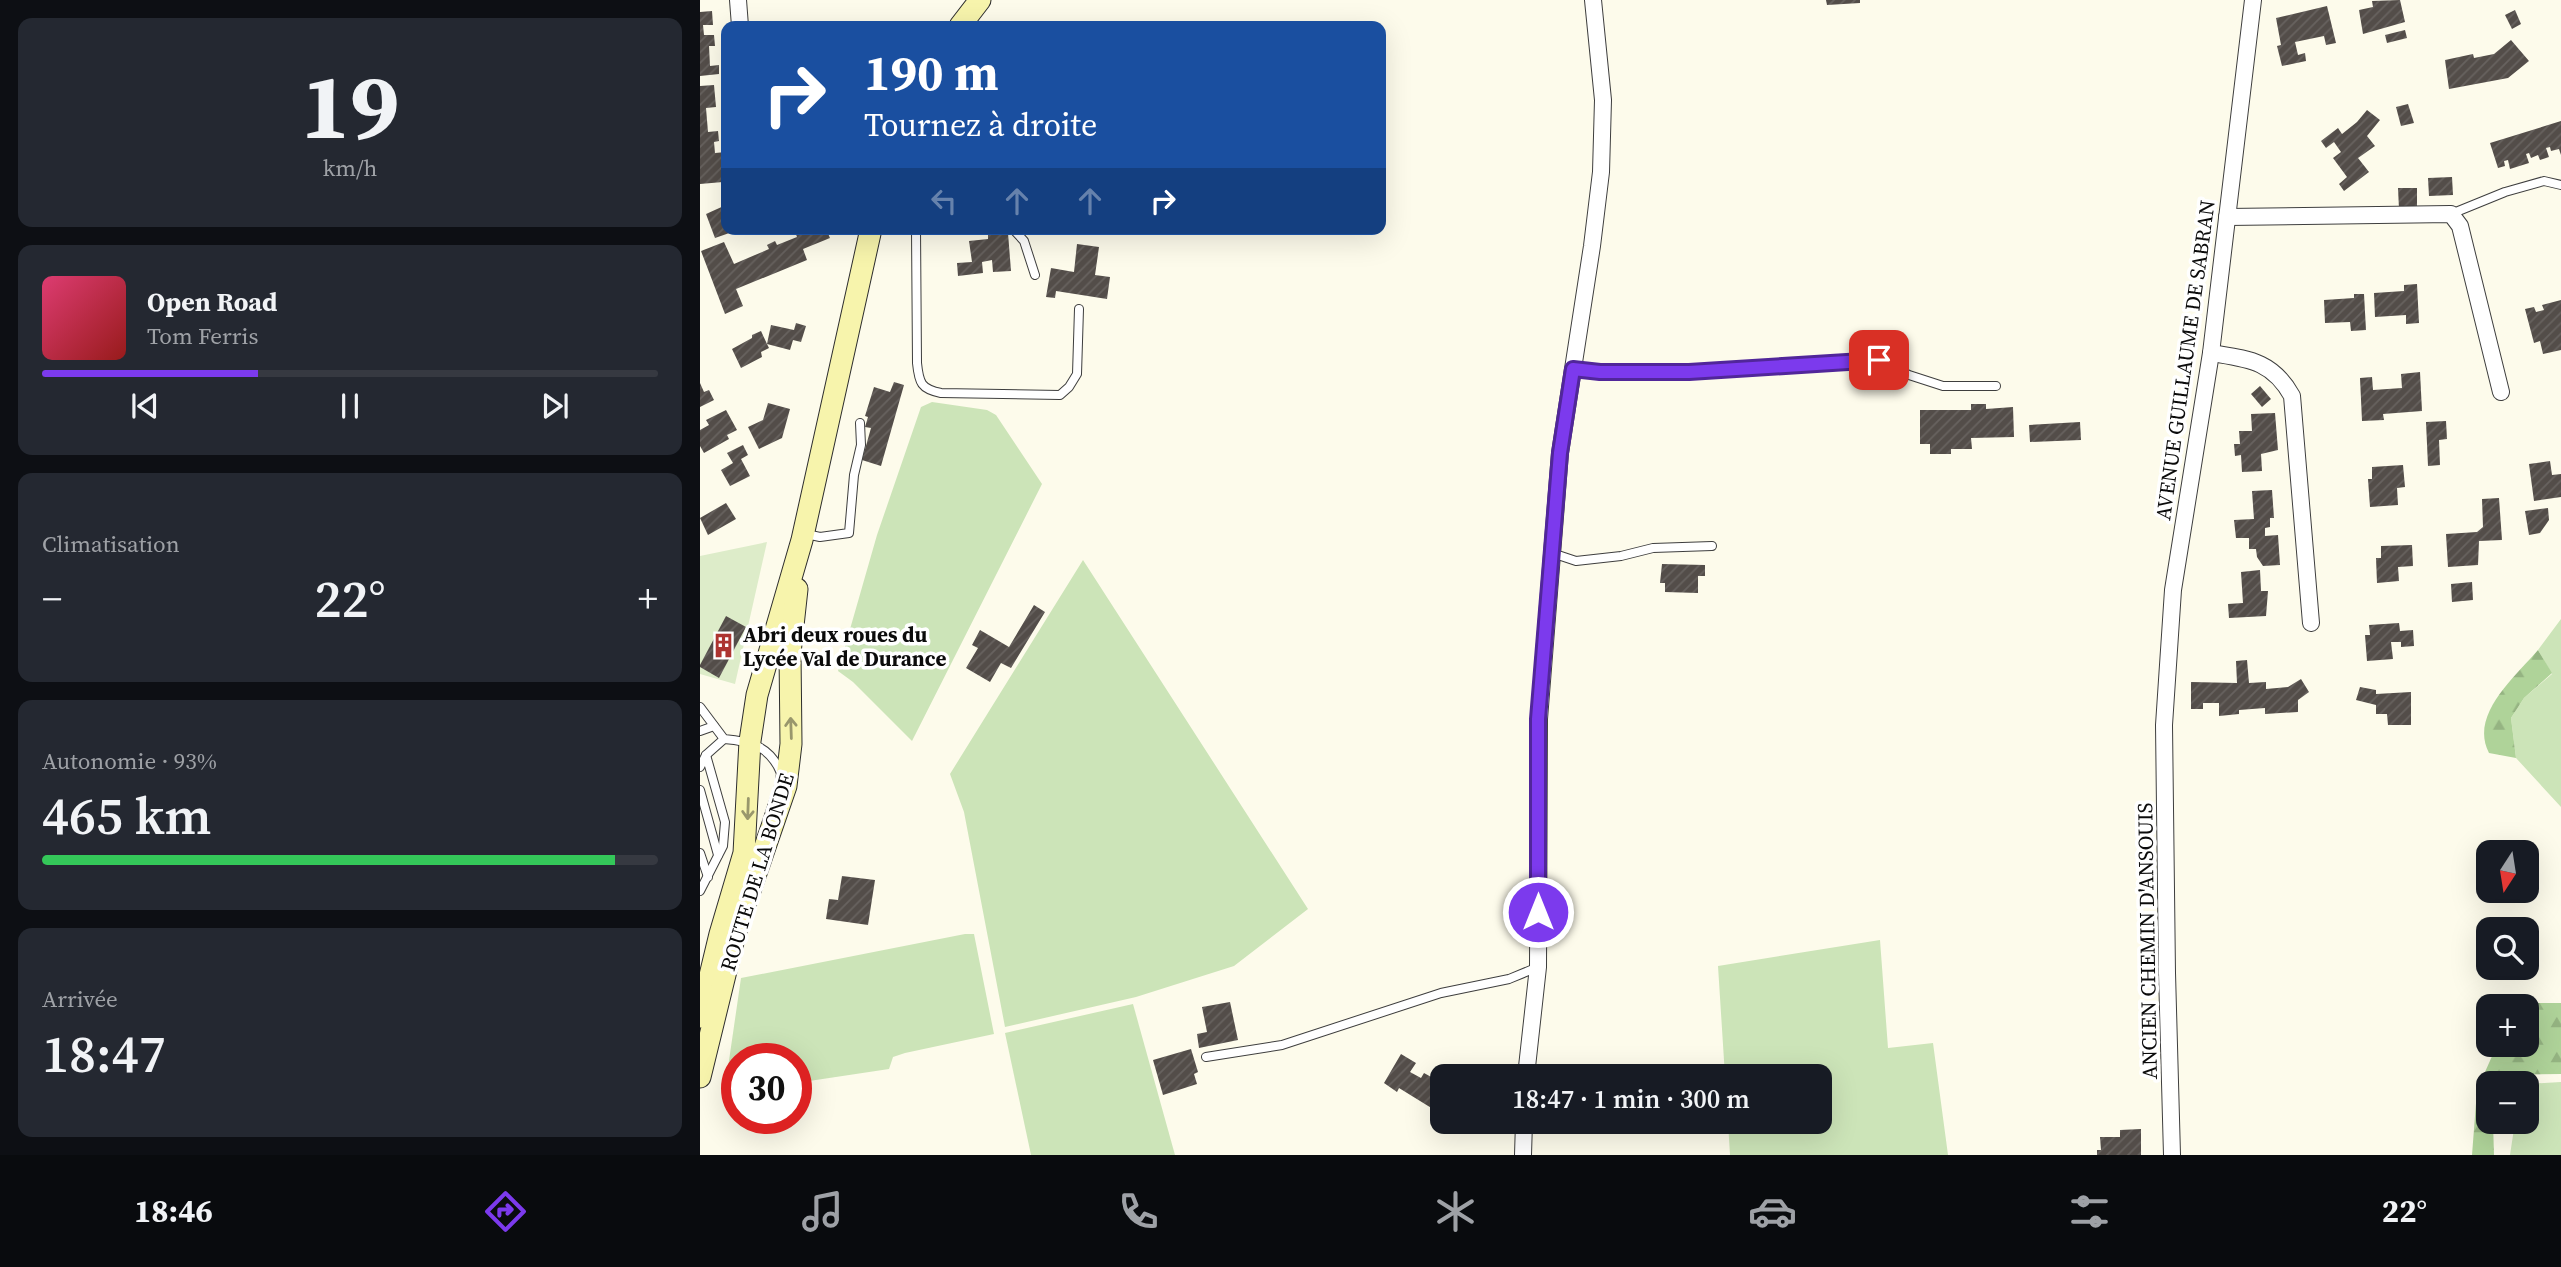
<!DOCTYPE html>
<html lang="fr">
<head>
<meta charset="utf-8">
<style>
  :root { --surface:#171b24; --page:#242831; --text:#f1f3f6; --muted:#9ea1a6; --line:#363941; --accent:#7c3aed }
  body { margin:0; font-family:"Source Serif 4",serif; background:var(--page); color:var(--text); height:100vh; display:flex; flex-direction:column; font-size:26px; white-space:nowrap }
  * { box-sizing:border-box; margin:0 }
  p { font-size:23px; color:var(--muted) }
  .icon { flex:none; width:38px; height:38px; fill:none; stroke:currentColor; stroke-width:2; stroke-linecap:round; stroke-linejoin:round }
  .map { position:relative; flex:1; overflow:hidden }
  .details { display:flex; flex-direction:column; gap:18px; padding:18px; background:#0d0f14; width:700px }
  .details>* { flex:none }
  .banner { position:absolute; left:21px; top:21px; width:665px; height:214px; border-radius:14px; box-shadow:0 7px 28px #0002; background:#1a4fa0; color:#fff; overflow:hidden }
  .needle { width:46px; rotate:192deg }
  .tools { position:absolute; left:1776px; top:840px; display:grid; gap:14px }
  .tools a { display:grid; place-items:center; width:63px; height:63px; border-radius:14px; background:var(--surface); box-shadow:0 7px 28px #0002; font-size:35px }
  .speed { position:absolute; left:21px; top:1043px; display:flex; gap:14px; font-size:35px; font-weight:700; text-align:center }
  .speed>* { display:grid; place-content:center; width:91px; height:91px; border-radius:50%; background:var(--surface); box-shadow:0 7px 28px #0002; line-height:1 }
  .speed .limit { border:10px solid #d22; background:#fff; color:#111 }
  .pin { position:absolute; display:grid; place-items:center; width:60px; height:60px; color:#fff; margin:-30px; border-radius:14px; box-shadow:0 4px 10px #0006 }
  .me { position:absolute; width:77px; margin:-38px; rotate:0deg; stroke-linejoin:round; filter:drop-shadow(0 0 5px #0008) }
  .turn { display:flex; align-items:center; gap:24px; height:147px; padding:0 28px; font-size:32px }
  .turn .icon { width:91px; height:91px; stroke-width:2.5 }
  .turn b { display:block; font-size:49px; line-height:60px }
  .lanes { display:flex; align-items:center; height:66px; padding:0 28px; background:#0003; justify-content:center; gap:35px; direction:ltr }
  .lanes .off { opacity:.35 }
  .big { font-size:52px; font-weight:600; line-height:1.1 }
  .details .tile { flex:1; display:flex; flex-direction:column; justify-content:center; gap:10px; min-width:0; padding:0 24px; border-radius:14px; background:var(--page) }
  .details .dial { align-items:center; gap:0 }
  .dial b { font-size:91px; line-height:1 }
  .song { display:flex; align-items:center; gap:21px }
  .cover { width:84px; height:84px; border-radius:10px; background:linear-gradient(135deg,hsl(340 70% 55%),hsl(0 70% 35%)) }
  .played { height:7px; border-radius:4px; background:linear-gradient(90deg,var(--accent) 35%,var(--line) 35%) }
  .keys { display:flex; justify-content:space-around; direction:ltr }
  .heat { display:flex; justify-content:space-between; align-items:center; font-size:38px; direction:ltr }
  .charge { height:10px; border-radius:5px; background:linear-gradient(90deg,#34c759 93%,var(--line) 0) }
  .trip { position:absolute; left:730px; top:1064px; width:402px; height:70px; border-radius:14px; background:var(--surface); box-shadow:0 7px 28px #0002; font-weight:600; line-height:70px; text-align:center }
  .menu { display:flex; height:112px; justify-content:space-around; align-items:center; background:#090b0e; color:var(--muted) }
  .menu .icon { width:49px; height:49px }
  .menu .active { color:var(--accent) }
  .menu b { font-size:32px; color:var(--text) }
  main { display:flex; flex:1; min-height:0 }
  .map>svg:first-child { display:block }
  .grass { fill:#cce4b8 }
  .forest { fill:url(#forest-firs) }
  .pitch { fill:#ddecc9 }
  .building { fill:url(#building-hatch) }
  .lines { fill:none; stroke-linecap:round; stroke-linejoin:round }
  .lane-casing { stroke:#3e3e3e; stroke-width:10 }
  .street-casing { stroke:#3e3e3e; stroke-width:18 }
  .secondary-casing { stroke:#2d2d2d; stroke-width:23 }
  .lane { stroke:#fff; stroke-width:8 }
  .street { stroke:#fff; stroke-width:16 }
  .secondary { stroke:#f7f4ac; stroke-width:21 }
  .oneway { stroke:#99976c }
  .route-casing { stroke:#51269a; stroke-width:18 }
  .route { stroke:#7c3aed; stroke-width:12 }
  .labels { text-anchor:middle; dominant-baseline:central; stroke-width:7; stroke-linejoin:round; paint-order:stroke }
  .street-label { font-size:21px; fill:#0b0b0b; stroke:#fff }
  .poi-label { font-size:21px; font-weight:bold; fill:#0b0b0b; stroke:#fff; text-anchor:start }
</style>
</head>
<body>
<main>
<section class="details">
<div class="tile dial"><b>19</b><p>km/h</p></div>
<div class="tile">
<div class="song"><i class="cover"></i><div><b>Open Road</b><p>Tom Ferris</p></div></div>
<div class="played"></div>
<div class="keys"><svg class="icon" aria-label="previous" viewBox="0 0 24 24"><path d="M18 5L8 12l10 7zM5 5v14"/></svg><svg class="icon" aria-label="pause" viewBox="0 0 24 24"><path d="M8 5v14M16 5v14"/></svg><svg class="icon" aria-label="next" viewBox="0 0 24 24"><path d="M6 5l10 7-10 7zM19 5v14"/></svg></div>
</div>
<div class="tile"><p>Climatisation</p>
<div class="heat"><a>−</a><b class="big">22°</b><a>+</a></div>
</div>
<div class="tile"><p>Autonomie · 93%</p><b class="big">465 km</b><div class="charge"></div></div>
<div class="tile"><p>Arrivée</p><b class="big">18:47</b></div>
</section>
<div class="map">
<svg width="1861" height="1155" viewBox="0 0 1861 1155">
  <defs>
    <pattern id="forest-firs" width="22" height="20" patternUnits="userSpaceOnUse" patternTransform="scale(1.75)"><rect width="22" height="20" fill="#afd399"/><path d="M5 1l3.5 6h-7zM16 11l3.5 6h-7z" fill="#95b482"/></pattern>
    <pattern id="building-hatch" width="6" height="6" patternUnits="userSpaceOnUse" patternTransform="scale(1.75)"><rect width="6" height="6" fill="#534d49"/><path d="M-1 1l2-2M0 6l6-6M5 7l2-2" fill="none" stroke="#67625f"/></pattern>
  </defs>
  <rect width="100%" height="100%" fill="#fdfbeb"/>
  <!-- grass -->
  <g class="grass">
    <polygon points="232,402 287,410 296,415 342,484 212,741 153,682 138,671 177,535 221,407"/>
    <polygon points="383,560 608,909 534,966 436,997 305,1027 264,812 250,774"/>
    <polygon points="1861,619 1861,807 1816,758 1811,718 1824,698 1852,674 1838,650"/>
    <polygon points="265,934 274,934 294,1034 205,1053 193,1057 189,1069 96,1083 96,1059 37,1059 37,1093 24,1095 41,978"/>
    <polygon points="1180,940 1188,1048 1233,1043 1248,1155 1030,1155 1028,1122 1120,1122 1120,1076 1025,1076 1018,966"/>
    <polygon points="433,1004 475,1155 331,1155 305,1033"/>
    <polygon points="1861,1082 1861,1155 1810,1155 1815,1122 1827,1122 1827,1084"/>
  </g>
  <!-- forest -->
  <g class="forest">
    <path d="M1838,650L1852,673L1824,698L1811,718L1816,758L1789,753C1769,715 1815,677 1838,650Z"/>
    <polygon points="1809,1003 1861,1003 1861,1074 1792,1075 1792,1083 1788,1083 1788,1122 1793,1122 1794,1155 1772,1155 1777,1090 1797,1045 1827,1045 1827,1006 1808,1006"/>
  </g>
  <!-- pitch -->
  <polygon class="pitch" points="67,542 35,684 0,674 0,556"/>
  <!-- building -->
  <g class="building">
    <polygon points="1126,0 1160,0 1160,3 1127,5"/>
    <polygon points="1700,0 1705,22 1663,34 1659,10 1673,7 1672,1"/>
    <polygon points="1627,6 1636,43 1626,45 1624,36 1595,42 1598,55 1605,53 1606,61 1582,66 1577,46 1581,45 1576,18"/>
    <polygon points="1815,10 1821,24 1812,29 1805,15"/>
    <polygon points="12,11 13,25 3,25 4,35 14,35 15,46 9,46 10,66 19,65 19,74 0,76 0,12"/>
    <polygon points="1705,30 1707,38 1687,43 1685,35"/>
    <polygon points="1811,40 1829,61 1808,78 1749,89 1745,60 1773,54 1774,58 1794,54"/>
    <polygon points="14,85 16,107 6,108 8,132 18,131 19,141 14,142 15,153 26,152 26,162 21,162 23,182 0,184 0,86"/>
    <polygon points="1708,104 1714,123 1701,126 1696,107"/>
    <polygon points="1667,110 1680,120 1667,136 1675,146 1658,158 1669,172 1644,191 1639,184 1647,177 1633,158 1641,152 1634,142 1626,148 1621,141 1638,128 1642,134 1657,122"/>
    <polygon points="1861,121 1861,155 1859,149 1851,151 1850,147 1846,148 1849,157 1840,160 1838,155 1831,158 1829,153 1826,154 1829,163 1810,169 1808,160 1804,161 1805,166 1798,168 1790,143"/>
    <polygon points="1752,177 1753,195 1729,196 1728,178"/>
    <polygon points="1698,188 1717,188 1717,206 1699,209"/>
    <polygon points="26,205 26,229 38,230 15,238 6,214"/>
    <polygon points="94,229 126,229 130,238 103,249 107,260 36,289 43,306 25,314 1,251 24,242 34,264 69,249 67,245 75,241 77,245 97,237"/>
    <polygon points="308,233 311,271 293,272 292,260 282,262 283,273 258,276 257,263 272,262 269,241 288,239 288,235"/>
    <polygon points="377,244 399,247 395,275 410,277 407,299 356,291 355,298 346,297 351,268 374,272"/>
    <polygon points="1717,284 1719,323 1706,324 1706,315 1675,317 1674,293 1704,291 1704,285"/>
    <polygon points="1654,294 1664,294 1666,330 1651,331 1650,322 1625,323 1624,300 1654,298"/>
    <polygon points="1861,300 1861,350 1843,354 1840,341 1834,343 1825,309 1834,307 1836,312 1844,310 1842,305"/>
    <polygon points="96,323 106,326 101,342 93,340 90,350 67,344 69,348 61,352 62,357 41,368 32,349 52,338 52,335 61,331 67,344 71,325 94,330"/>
    <polygon points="1720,372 1722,411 1683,414 1684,420 1662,421 1660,378 1672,377 1673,390 1702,388 1701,374"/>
    <polygon points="194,382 204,385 181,466 162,460 171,428 165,427 168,417 165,416 174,387 190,392"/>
    <polygon points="0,383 4,392 9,390 14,400 0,407"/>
    <polygon points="1560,386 1571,399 1562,407 1551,394"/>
    <polygon points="68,403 90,409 82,438 59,449 48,427 63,420"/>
    <polygon points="1271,404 1286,404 1286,409 1313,407 1314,437 1271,438 1272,449 1251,449 1251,454 1230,454 1230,444 1220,444 1220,410 1271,410"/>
    <polygon points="26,410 37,430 27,435 29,439 4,453 0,446 0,430 9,425 6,420"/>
    <polygon points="1575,413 1578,450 1561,454 1562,471 1542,472 1541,455 1535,456 1534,444 1540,444 1539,431 1552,431 1551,414"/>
    <polygon points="1746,421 1747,439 1739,440 1740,465 1728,466 1726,422"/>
    <polygon points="1380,422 1381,440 1330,442 1329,425"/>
    <polygon points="43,445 48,455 41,459 50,476 30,486 21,470 33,463 27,453"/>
    <polygon points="1850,461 1852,475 1861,474 1861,497 1834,501 1829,464"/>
    <polygon points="1703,465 1705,487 1697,488 1698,505 1670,507 1668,479 1672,479 1672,467"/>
    <polygon points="1572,490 1574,518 1570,518 1570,527 1565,528 1565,536 1578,535 1580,565 1563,566 1557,557 1556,549 1549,549 1549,538 1536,538 1534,520 1554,519 1552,491"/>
    <polygon points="1799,498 1802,540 1779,541 1778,565 1748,567 1746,534 1777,532 1783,527 1782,499"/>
    <polygon points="26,503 36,519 8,535 0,518"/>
    <polygon points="1848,508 1849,520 1840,533 1829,535 1825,511"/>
    <polygon points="1712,545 1713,566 1698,567 1699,581 1677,583 1676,558 1681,558 1681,546"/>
    <polygon points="962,564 1005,565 1005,576 998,576 998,593 965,592 965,583 960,583"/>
    <polygon points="1560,570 1561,591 1568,591 1566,616 1529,618 1528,604 1543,603 1541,572"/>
    <polygon points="1772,582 1773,600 1752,602 1751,584"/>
    <polygon points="334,605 345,612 311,668 301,663 290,682 266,668 278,648 272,645 280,630 309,647"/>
    <polygon points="26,616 46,627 19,678 0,667 0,665"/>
    <polygon points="1699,623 1700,631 1713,630 1714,646 1701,647 1701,642 1691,642 1693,659 1667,661 1665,635 1670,635 1669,625"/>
    <polygon points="1547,660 1549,683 1566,682 1566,689 1588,687 1601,679 1609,692 1598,700 1598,712 1565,714 1565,708 1539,710 1539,714 1519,716 1519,703 1503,703 1503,709 1491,709 1491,682 1537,683 1536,661"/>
    <polygon points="1660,687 1676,690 1676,694 1711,692 1711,725 1688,725 1687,714 1676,714 1676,705 1656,700"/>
    <polygon points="142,876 175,880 168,925 126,919 129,899 138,900"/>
    <polygon points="530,1002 538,1040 499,1048 497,1034 507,1032 502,1007"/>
    <polygon points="491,1049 498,1072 494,1074 497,1084 463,1095 453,1060"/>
    <polygon points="701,1054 716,1063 710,1072 721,1078 724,1073 742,1083 742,1094 733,1109 699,1088 697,1092 684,1083"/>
    <polygon points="1441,1129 1441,1155 1397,1155 1397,1150 1401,1150 1400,1137 1420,1137 1420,1130"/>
  </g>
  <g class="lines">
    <defs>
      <g id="lane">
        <polyline points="1751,214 1805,192 1844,181 1861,185"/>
        <path d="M216,229L217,363C219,383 221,389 241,393L360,395L369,387L377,374L379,309"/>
        <polyline points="313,229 324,241 335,275"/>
        <polyline points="873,369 900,372 989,372 1179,360 1209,375 1243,386 1296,386"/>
        <polyline points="106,534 120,537 149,533 154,475 161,445 160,423"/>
        <polyline points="852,553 876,561 921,556 953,548 1012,546"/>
        <path d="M0,707L24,739C50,741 70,746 81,773"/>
        <polyline points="0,731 14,726"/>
        <polyline points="0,767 6,755 24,739"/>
        <polyline points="0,790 18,855"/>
        <polyline points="0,853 8,877"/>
        <polyline points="0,891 23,846 25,822 6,755"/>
        <polyline points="506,1057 582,1045 741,993 809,979 838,967"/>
      </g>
      <g id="street">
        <polyline points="38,0 40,26"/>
        <polyline points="1527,217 1751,214 1760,226 1801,392"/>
        <path d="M1511,353C1547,359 1572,360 1592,396L1611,623"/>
        <polyline points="826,1076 838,967 839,719 860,453 892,246 901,172 903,100 893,0"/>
        <polyline points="823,1155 824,1122"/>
        <polyline points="1472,1155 1467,973 1464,725 1473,590 1511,353 1553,0"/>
      </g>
      <g id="secondary">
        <polyline points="260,26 280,0"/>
        <polyline points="0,1017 20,934 44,853 50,741 57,695 102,540 171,229"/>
        <polyline points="0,1077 35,934 86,786 91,744 90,653 97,589"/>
      </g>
    </defs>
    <!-- lane casing -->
    <use href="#lane" class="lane-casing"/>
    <!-- street casing -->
    <use href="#street" class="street-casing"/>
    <!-- secondary casing -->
    <use href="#secondary" class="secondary-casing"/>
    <!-- lane -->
    <use href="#lane" class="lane"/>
    <!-- street -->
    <use href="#street" class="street"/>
    <!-- secondary -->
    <use href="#secondary" class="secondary"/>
  </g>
  <!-- one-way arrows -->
  <defs><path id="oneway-shaft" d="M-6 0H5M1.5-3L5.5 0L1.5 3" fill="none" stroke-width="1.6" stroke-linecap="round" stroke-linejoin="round" transform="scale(1.75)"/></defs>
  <g class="oneway">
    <use href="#oneway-shaft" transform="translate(91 728) rotate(-92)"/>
    <use href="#oneway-shaft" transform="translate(48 809) rotate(92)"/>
  </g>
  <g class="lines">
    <defs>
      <polyline id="route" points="838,912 838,719 860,453 873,369 900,372 989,372 1179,360"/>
    </defs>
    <!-- route casing -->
    <use href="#route" class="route-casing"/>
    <!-- route -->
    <use href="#route" class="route"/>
  </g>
  <!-- icons -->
  <defs>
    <symbol id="building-bare" viewBox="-9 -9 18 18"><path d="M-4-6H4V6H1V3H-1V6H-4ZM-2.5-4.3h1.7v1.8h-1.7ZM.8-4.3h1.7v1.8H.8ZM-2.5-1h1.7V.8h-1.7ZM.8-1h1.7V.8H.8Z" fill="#ad3431" stroke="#fff" stroke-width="2.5" paint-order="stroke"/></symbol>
  </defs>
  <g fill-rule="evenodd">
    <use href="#building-bare" x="6" y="628" width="35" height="35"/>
  </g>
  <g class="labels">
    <!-- street labels -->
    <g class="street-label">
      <text transform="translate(1485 360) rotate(-82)">AVENUE GUILLAUME DE SABRAN</text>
      <text transform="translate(57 872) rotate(-73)">ROUTE DE LA BONDE</text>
      <text transform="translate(1447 941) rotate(-91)">ANCIEN CHEMIN D'ANSOUIS</text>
    </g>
    <!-- poi labels -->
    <g class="poi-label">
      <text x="43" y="634">Abri deux roues du<tspan x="43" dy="24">Lycée Val de Durance</tspan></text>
    </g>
  </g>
</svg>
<div class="tools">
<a><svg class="needle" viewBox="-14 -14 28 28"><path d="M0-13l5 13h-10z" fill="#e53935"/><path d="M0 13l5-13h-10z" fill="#9ea1a6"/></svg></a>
<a><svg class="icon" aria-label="search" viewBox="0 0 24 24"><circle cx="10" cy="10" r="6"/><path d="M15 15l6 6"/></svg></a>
<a>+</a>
<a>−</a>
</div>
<div class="speed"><div class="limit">30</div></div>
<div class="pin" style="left:1179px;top:360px;background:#d93025"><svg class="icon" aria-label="arrive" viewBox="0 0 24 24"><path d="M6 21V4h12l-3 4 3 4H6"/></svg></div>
<svg class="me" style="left:838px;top:912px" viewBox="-20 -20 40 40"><circle r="17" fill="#7c3aed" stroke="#fff" stroke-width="3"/><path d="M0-11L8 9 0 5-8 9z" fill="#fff"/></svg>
<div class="trip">18:47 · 1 min · 300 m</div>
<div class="banner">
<div class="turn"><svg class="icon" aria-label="right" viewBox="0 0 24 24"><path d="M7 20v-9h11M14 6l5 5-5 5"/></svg><div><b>190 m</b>Tournez à droite</div></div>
<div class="lanes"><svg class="icon off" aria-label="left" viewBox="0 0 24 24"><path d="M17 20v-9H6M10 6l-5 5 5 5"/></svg><svg class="icon off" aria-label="ahead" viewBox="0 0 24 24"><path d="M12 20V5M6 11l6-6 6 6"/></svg><svg class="icon off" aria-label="ahead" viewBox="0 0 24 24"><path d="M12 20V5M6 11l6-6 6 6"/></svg><svg class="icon" aria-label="right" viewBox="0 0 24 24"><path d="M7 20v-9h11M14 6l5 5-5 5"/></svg></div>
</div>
</div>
</main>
<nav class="menu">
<b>18:46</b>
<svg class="icon active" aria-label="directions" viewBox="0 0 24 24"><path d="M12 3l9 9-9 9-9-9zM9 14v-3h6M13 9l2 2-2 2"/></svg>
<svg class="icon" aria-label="music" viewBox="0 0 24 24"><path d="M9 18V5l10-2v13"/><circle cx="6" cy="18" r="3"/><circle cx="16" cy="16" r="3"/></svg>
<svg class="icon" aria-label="phone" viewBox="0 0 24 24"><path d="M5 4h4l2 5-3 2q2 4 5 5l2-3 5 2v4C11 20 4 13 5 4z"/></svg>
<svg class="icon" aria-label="climate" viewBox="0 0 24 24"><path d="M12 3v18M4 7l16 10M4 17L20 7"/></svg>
<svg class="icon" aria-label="car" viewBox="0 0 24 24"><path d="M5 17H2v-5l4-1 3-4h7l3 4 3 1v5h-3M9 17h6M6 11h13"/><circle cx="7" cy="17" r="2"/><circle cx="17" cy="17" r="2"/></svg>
<svg class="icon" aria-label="filters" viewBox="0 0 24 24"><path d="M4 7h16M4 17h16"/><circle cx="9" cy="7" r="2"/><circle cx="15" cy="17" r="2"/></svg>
<b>22°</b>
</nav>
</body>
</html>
